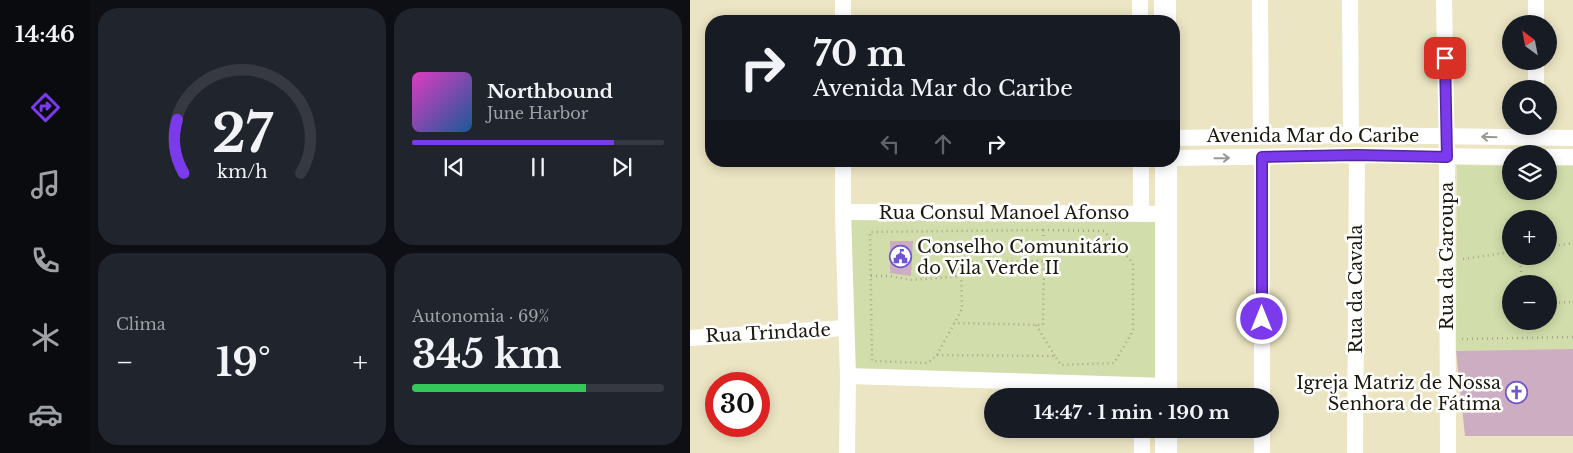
<!DOCTYPE html>
<html lang="pt">
<head>
<meta charset="utf-8">
<style>
  :root { --surface:#171b24; --page:#20242c; --text:#f1f3f6; --muted:#9ea1a6; --line:#363941; --accent:#7c3aed }
  body { margin:0; font-family:"Libre Baskerville",serif; background:var(--page); color:var(--text); height:100vh; display:flex; flex-direction:column; font-size:19px; white-space:nowrap }
  * { box-sizing:border-box; margin:0 }
  p { font-size:16px; color:var(--muted) }
  .icon { flex:none; width:28px; height:28px; fill:none; stroke:currentColor; stroke-width:2; stroke-linecap:round; stroke-linejoin:round }
  .map { position:relative; flex:1; overflow:hidden }
  .panel { display:flex; flex-direction:column; gap:8px; padding:8px; background:#0d0f14; width:600px }
  .panel>* { flex:none }
  .guide { position:absolute; left:15px; top:15px; width:475px; height:152px; border-radius:20px; box-shadow:0 2px 12px #0003; background:#171b24; color:var(--text); overflow:hidden }
  .needle { width:32px; rotate:328deg }
  .buttons { position:absolute; left:812px; top:15px; display:grid; gap:10px }
  .buttons a { display:grid; place-items:center; width:55px; height:55px; border-radius:50%; background:var(--surface); box-shadow:0 2px 12px #0003; font-size:25px }
  .speed { position:absolute; left:15px; top:372px; display:flex; gap:10px; font-size:25px; font-weight:700; text-align:center }
  .speed>* { display:grid; place-content:center; width:65px; height:65px; border-radius:50%; background:var(--surface); box-shadow:0 2px 12px #0003; line-height:1 }
  .speed .limit { border:8px solid #d22; background:#fff; color:#111 }
  .pin { position:absolute; display:grid; place-items:center; width:42px; height:42px; color:#fff; margin:-21px; border-radius:10px; box-shadow:0 2px 8px #0006 }
  .me { position:absolute; width:55px; margin:-28px; rotate:0deg; stroke-linejoin:round; filter:drop-shadow(0 0 4px #0008) }
  .turn { display:flex; align-items:center; gap:18px; height:105px; padding:0 25px; font-size:22px }
  .turn .icon { width:65px; height:65px; stroke-width:2.5 }
  .turn b { display:block; font-size:35px; line-height:42px }
  .lanes { display:flex; align-items:center; height:48px; padding:0 25px; background:#0003; justify-content:center; gap:25px; direction:ltr }
  .lanes .off { opacity:.35 }
  .big { font-size:38px; font-weight:700; line-height:1.1 }
  .panel .tile { flex:1; display:flex; flex-direction:column; justify-content:center; gap:8px; min-width:0; padding:0 18px; border-radius:20px; background:var(--page) }
  .panel .dial { align-items:center; gap:0 }
  .dial svg { height:130px; overflow:visible; fill:none; stroke:var(--line); stroke-width:7; stroke-linecap:round; text-anchor:middle }
  .dial text { fill:var(--text); stroke:none }
  .song { display:flex; align-items:center; gap:15px }
  .cover { width:60px; height:60px; border-radius:8px; background:linear-gradient(135deg,hsl(310 70% 55%),hsl(210 70% 35%)) }
  .played { height:5px; border-radius:2px; background:linear-gradient(90deg,var(--accent) 80%,var(--line) 80%) }
  .keys { display:flex; justify-content:space-around; direction:ltr }
  .heat { display:flex; justify-content:space-between; align-items:center; font-size:28px; direction:ltr }
  .charge { height:8px; border-radius:4px; background:linear-gradient(90deg,#34c759 69%,var(--line) 0) }
  .panel .tiles { flex:1; display:grid; gap:8px; grid-template-columns:repeat(2,1fr) }
  .trip { position:absolute; left:294px; top:388px; width:295px; height:50px; border-radius:25px; background:var(--surface); box-shadow:0 2px 12px #0003; font-weight:700; line-height:50px; text-align:center }
  main { display:flex; flex:1; min-height:0 }
  .tabs { display:flex; flex-direction:column; width:90px; justify-content:space-around; align-items:center; background:#090b0e; color:var(--muted) }
  .tabs .icon { width:35px; height:35px }
  .tabs .selected { color:var(--accent) }
  .tabs b { font-size:22px; color:var(--text) }
  .map>svg:first-child { display:block }
  .green { fill:#d1deab; fill-rule:evenodd }
  .building { fill:#ccadc1 }
  .lines { fill:none; stroke-linecap:round; stroke-linejoin:round }
  .path { stroke:#a9a489; stroke-width:2.5; stroke-dasharray:1 4; stroke-linecap:butt }
  .street { stroke:#fff; stroke-width:16 }
  .secondary { stroke:#fff; stroke-width:22 }
  .oneway { stroke:#989892 }
  .route-casing { stroke:#51269a; stroke-width:12 }
  .route { stroke:#7c3aed; stroke-width:9 }
  .labels { text-anchor:middle; dominant-baseline:central; stroke-width:5; stroke-linejoin:round; paint-order:stroke }
  .street-label { font-size:18px; fill:#1b190c; stroke:#fff }
  .poi-label { font-size:18px; fill:#1b190c; stroke:#fff; text-anchor:start }
</style>
</head>
<body>
<main>
<nav class="tabs">
<b>14:46</b>
<svg class="icon selected" aria-label="directions" viewBox="0 0 24 24"><path d="M12 3l9 9-9 9-9-9zM9 14v-3h6M13 9l2 2-2 2"/></svg>
<svg class="icon" aria-label="music" viewBox="0 0 24 24"><path d="M9 18V5l10-2v13"/><circle cx="6" cy="18" r="3"/><circle cx="16" cy="16" r="3"/></svg>
<svg class="icon" aria-label="phone" viewBox="0 0 24 24"><path d="M5 4h4l2 5-3 2q2 4 5 5l2-3 5 2v4C11 20 4 13 5 4z"/></svg>
<svg class="icon" aria-label="climate" viewBox="0 0 24 24"><path d="M12 3v18M4 7l16 10M4 17L20 7"/></svg>
<svg class="icon" aria-label="car" viewBox="0 0 24 24"><path d="M5 17H2v-5l4-1 3-4h7l3 4 3 1v5h-3M9 17h6M6 11h13"/><circle cx="7" cy="17" r="2"/><circle cx="17" cy="17" r="2"/></svg>
</nav>
<section class="panel">
<div class="tiles">
<div class="tile dial"><svg viewBox="0 0 100 80">
<path d="M14 69A42 42 0 1 1 86 69"/>
<path d="M14 69A42 42 0 0 1 10 36" stroke="#7c3aed"/>
<text x="50" y="56" font-size="32" font-weight="700">27</text>
<text x="50" y="72" font-size="11">km/h</text>
</svg></div>
<div class="tile">
<div class="song"><i class="cover"></i><div><b>Northbound</b><p>June Harbor</p></div></div>
<div class="played"></div>
<div class="keys"><svg class="icon" aria-label="previous" viewBox="0 0 24 24"><path d="M18 5L8 12l10 7zM5 5v14"/></svg><svg class="icon" aria-label="pause" viewBox="0 0 24 24"><path d="M8 5v14M16 5v14"/></svg><svg class="icon" aria-label="next" viewBox="0 0 24 24"><path d="M6 5l10 7-10 7zM19 5v14"/></svg></div>
</div>
<div class="tile"><p>Clima</p>
<div class="heat"><a>−</a><b class="big">19°</b><a>+</a></div>
</div>
<div class="tile"><p>Autonomia · 69%</p><b class="big">345 km</b><div class="charge"></div></div>
</div>
</section>
<div class="map">
<svg width="883" height="453" viewBox="0 0 883 453">
  <rect width="100%" height="100%" fill="#ebe5c3"/>
  <!-- green -->
  <g class="green">
    <path d="M767,165L821,166V191H859V166H883V349L766,351ZM821,219H859V256H821ZM821,284H859V321H821Z"/>
    <polygon points="153,212 476,221 471,386 158,376"/>
  </g>
  <!-- building -->
  <g class="building">
    <polygon points="200,241 223,241 221,276 200,273"/>
    <polygon points="883,349 883,436 775,436 766,351"/>
  </g>
  <g class="lines">
    <!-- path -->
    <g class="path">
      <polygon points="353,230 414,231 443,263 443,331 424,363 371,365 365,356 247,355 238,363 182,361 180,232"/>
      <polyline points="353,230 354,261"/>
      <polyline points="859,247 883,243"/>
      <polyline points="829,256 833,284"/>
      <polyline points="773,259 821,252"/>
      <polyline points="181,276 199,276 222,280 271,276"/>
      <polyline points="859,303 883,302"/>
      <polyline points="346,325 365,356"/>
      <polyline points="772,339 883,337"/>
      <polyline points="247,355 272,309 271,262 354,261 353,325 264,323"/>
    </g>
    <!-- street -->
    <g class="street">
      <polyline points="450,0 450,21"/>
      <polyline points="570,0 571,136"/>
      <polyline points="660,0 661,135"/>
      <polyline points="754,0 757,157 758,453"/>
      <polyline points="846,0 846,24"/>
      <polyline points="153,21 153,0"/>
      <polyline points="846,61 846,89"/>
      <polyline points="484,138 661,135 883,138"/>
      <polyline points="572,157 572,396"/>
      <polyline points="859,157 883,157"/>
      <polyline points="484,158 667,155 821,157"/>
      <polyline points="153,161 153,212 158,376 157,453"/>
      <polyline points="451,161 451,214"/>
      <polyline points="153,212 476,214"/>
      <polyline points="0,338 156,328"/>
      <polyline points="158,376 476,386"/>
      <polyline points="452,429 452,453"/>
      <polyline points="572,453 572,429"/>
      <polyline points="665,453 667,155"/>
    </g>
    <!-- secondary -->
    <g class="secondary">
      <polyline points="475,0 475,21"/>
      <polyline points="476,396 476,161"/>
      <polyline points="476,429 476,453"/>
    </g>
  </g>
  <!-- one-way arrows -->
  <defs><path id="oneway-shaft" d="M-6 0H5M1.5-3L5.5 0L1.5 3" fill="none" stroke-width="1.6" stroke-linecap="round" stroke-linejoin="round" transform="scale(1.25)"/></defs>
  <g class="oneway">
    <use href="#oneway-shaft" transform="translate(799 137) rotate(-178)"/>
    <use href="#oneway-shaft" transform="translate(532 158) rotate(-1)"/>
  </g>
  <g class="lines">
    <defs>
      <polyline id="route" points="572,319 572,157 667,155 757,157 755,58"/>
    </defs>
    <!-- route casing -->
    <use href="#route" class="route-casing"/>
    <!-- route -->
    <use href="#route" class="route"/>
  </g>
  <!-- icons -->
  <defs>
    <symbol id="civic-ring" viewBox="-11 -11 22 22"><circle r="9.5" fill="#fff" stroke="#6e56d0" stroke-width="1.5"/><path d="M-.6-6.5H3V-4.5H.6V-3L4-1V1h2V6H-6V1h2V-1L-.6-3ZM-1.2 2.5V6h2.4V2.5Z" fill="#6e56d0"/></symbol>
    <symbol id="church-ring" viewBox="-11 -11 22 22"><circle r="9.5" fill="#fff" stroke="#6e56d0" stroke-width="1.5"/><path d="M-1.2-6h2.4v3.5h3.3v2.4h-3.3V6h-2.4V-.1h-3.3v-2.4h3.3Z" fill="#6e56d0"/></symbol>
  </defs>
  <g fill-rule="evenodd">
    <use href="#civic-ring" x="198" y="244" width="25" height="25"/>
    <use href="#church-ring" x="814" y="380" width="25" height="25"/>
  </g>
  <g class="labels">
    <!-- street labels -->
    <g class="street-label">
      <text x="623" y="136">Avenida Mar do Caribe</text>
      <text x="314" y="213">Rua Consul Manoel Afonso</text>
      <text transform="translate(757 256) rotate(-90)">Rua da Garoupa</text>
      <text transform="translate(666 289) rotate(-90)">Rua da Cavala</text>
      <text transform="translate(78 333) rotate(-3)">Rua Trindade</text>
    </g>
    <!-- poi labels -->
    <g class="poi-label">
      <text x="227" y="247">Conselho Comunitário<tspan x="227" dy="21">do Vila Verde II</tspan></text>
      <text x="811" y="383" text-anchor="end">Igreja Matriz de Nossa<tspan x="811" dy="21">Senhora de Fátima</tspan></text>
    </g>
  </g>
</svg>
<div class="buttons">
<a><svg class="needle" viewBox="-14 -14 28 28"><path d="M0-13l5 13h-10z" fill="#e53935"/><path d="M0 13l5-13h-10z" fill="#9ea1a6"/></svg></a>
<a><svg class="icon" aria-label="search" viewBox="0 0 24 24"><circle cx="10" cy="10" r="6"/><path d="M15 15l6 6"/></svg></a>
<a><svg class="icon" aria-label="layers" viewBox="0 0 24 24"><path d="M12 4l9 5-9 5-9-5zM3 14l9 5 9-5"/></svg></a>
<a>+</a>
<a>−</a>
</div>
<div class="speed"><div class="limit">30</div></div>
<div class="pin" style="left:755px;top:58px;background:#d93025"><svg class="icon" aria-label="arrive" viewBox="0 0 24 24"><path d="M6 21V4h12l-3 4 3 4H6"/></svg></div>
<svg class="me" style="left:572px;top:319px" viewBox="-20 -20 40 40"><circle r="17" fill="#7c3aed" stroke="#fff" stroke-width="3"/><path d="M0-11L8 9 0 5-8 9z" fill="#fff"/></svg>
<div class="trip">14:47 · 1 min · 190 m</div>
<div class="guide">
<div class="turn"><svg class="icon" aria-label="right" viewBox="0 0 24 24"><path d="M7 20v-9h11M14 6l5 5-5 5"/></svg><div><b>70 m</b>Avenida Mar do Caribe</div></div>
<div class="lanes"><svg class="icon off" aria-label="left" viewBox="0 0 24 24"><path d="M17 20v-9H6M10 6l-5 5 5 5"/></svg><svg class="icon off" aria-label="ahead" viewBox="0 0 24 24"><path d="M12 20V5M6 11l6-6 6 6"/></svg><svg class="icon" aria-label="right" viewBox="0 0 24 24"><path d="M7 20v-9h11M14 6l5 5-5 5"/></svg></div>
</div>
</div>
</main>
</body>
</html>
